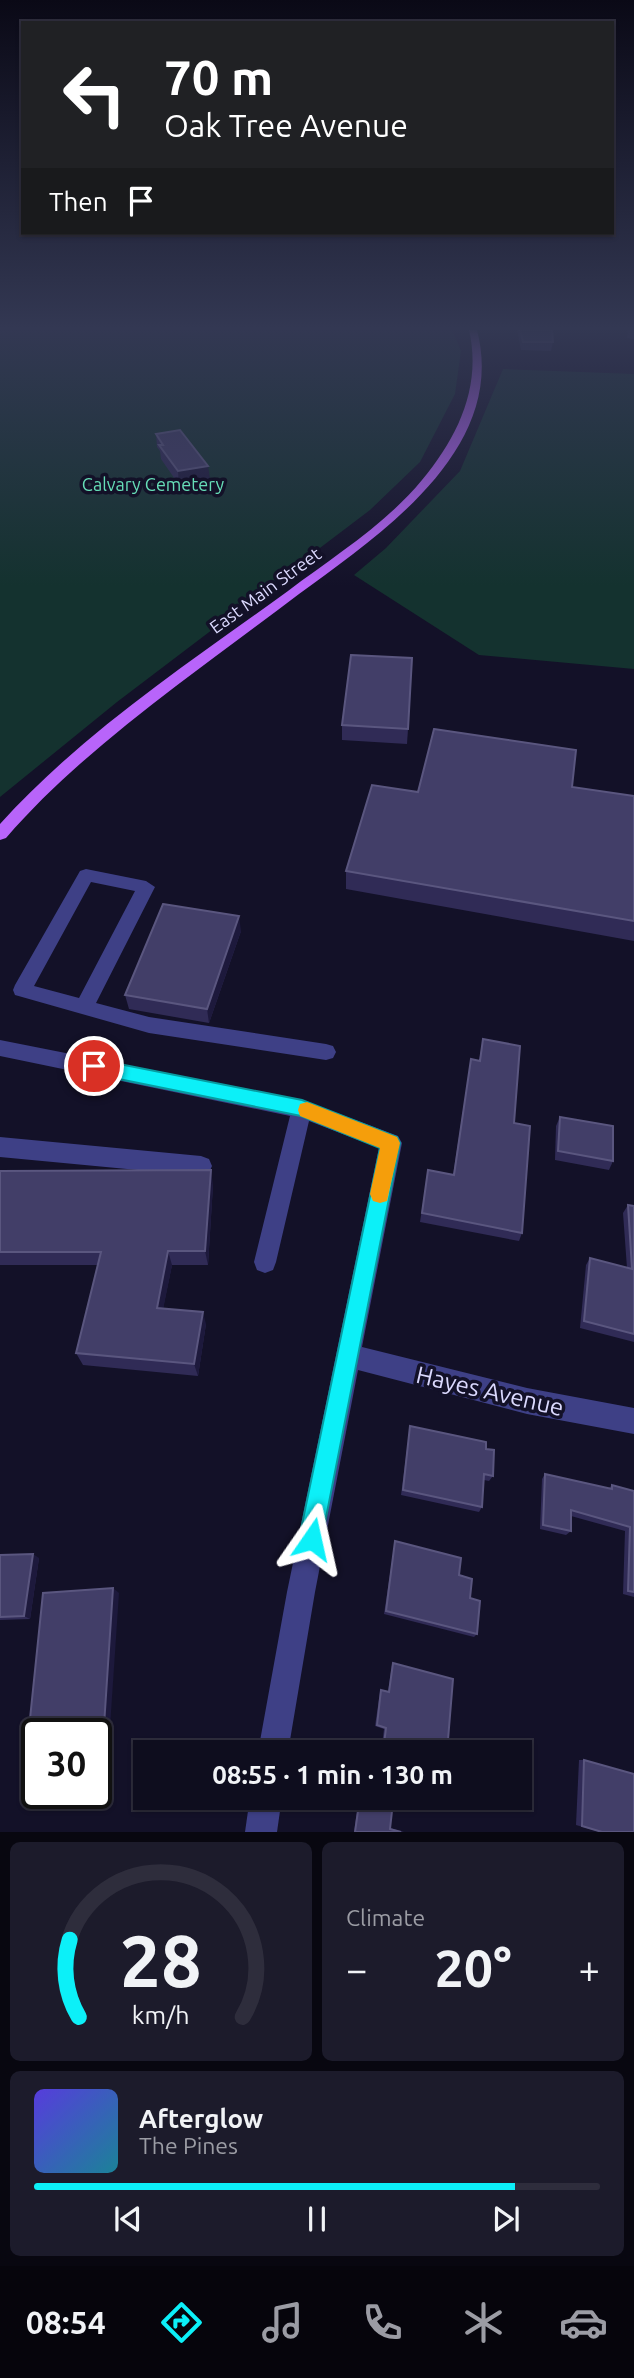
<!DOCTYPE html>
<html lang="en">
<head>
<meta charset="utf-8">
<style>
  :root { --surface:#0e0d1e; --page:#1c1b2b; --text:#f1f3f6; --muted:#9b9ca4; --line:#2e2d3c; --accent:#0cf0f8 }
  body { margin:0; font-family:Ubuntu,sans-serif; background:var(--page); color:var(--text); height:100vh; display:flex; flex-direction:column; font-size:26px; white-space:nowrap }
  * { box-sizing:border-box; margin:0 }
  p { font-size:23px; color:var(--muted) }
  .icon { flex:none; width:38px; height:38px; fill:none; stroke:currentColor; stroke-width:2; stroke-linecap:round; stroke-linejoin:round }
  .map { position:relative; height:1832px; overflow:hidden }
  .sheet { display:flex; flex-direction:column; gap:10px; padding:10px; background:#080710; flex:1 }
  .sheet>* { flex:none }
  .top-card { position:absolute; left:21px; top:21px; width:593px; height:214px; border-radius:0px; box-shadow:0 2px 5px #0004,0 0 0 2px var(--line); background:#202124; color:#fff; overflow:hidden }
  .speed { position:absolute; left:21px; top:1718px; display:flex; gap:14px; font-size:35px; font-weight:700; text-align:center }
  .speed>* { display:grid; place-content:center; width:91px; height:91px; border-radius:50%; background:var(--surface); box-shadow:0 2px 5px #0004,0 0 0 2px var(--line); line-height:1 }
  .speed .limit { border:4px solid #111; border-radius:10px; background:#fff; color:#111 }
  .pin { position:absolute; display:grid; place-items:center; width:60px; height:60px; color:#fff; margin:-30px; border:4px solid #fff; border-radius:50%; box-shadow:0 2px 7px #0007 }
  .me { position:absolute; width:77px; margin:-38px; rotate:11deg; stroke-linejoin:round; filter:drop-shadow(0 0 5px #0008) }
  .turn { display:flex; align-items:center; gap:24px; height:147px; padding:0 28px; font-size:32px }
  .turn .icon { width:91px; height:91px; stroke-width:2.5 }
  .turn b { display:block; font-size:49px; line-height:60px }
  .then { display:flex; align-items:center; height:66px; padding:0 28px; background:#0003; gap:14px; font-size:26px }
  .big { font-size:52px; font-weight:700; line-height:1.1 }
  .sheet .widget { flex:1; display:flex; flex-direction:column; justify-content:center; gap:10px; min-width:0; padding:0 24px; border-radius:10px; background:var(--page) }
  .sheet .dial { align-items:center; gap:0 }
  .dial svg { height:182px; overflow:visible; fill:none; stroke:var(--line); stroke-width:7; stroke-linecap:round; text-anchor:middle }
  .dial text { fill:var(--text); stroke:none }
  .song { display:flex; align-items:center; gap:21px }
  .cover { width:84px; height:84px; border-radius:10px; background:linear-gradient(135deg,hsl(250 70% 55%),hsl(190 70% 35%)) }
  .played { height:7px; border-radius:4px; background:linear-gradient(90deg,var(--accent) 85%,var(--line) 85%) }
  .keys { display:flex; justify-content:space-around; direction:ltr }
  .heat { display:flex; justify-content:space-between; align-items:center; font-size:38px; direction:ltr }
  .sheet .tiles { flex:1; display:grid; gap:10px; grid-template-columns:1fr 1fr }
  .widget:last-child { grid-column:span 2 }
  .trip { position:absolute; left:133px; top:1740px; width:399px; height:70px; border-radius:0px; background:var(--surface); box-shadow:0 2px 5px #0004,0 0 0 2px var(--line); font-weight:700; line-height:70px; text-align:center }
  .tabs { display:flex; height:112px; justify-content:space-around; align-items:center; background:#06050c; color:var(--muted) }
  .tabs .icon { width:49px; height:49px }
  .tabs .active { color:var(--accent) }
  .tabs b { font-size:32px; color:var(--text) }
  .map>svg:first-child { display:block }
  .green { fill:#14322f }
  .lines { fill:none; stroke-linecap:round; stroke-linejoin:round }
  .minor { fill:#3e4086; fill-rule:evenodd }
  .major { fill:#b864fa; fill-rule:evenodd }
  .wall { fill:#302b56 }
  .shaded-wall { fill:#1d193c }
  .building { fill:#423e68; stroke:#5a567f; stroke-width:2 }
  .route { fill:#0cf0f8; stroke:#089ca1; stroke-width:2 }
  .slow { fill:#f59e0b }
  .labels { text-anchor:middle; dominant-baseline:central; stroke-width:7; stroke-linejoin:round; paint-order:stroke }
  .far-park-label { font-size:18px; fill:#66ddb7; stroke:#131128 }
  .far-street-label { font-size:18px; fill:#dbd9fe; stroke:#131128 }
  .near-street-label { font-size:24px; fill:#dbd9fe; stroke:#131128 }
</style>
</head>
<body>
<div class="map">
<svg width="634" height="1832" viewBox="0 0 634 1832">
  <rect width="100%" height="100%" fill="#131128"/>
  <!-- green -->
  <g class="green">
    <polygon points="0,330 452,330 461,351 455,394 420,462 370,510 117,702 0,797"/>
    <polygon points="503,369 634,374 634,669 479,655 354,575 386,548 460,471"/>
  </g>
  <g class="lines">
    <!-- minor -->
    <g class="minor">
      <path d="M86,869L146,881L155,887L96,1003L149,1017L326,1044L333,1046L336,1052L333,1058L326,1060L149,1033L15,995L13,990L15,985L80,871ZM91,882L135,891L79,998L34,986Z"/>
      <polygon points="0,1040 302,1100 398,1136 402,1143 362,1347 527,1388 634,1408 634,1434 527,1414 358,1370 315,1592 288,1752 258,1752 287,1592 379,1148 309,1121 276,1262 273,1270 265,1273 257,1270 254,1262 290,1116 0,1056"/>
      <polygon points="0,1137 201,1156 209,1159 212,1166 209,1173 201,1176 0,1157"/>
      <polygon points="250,1797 282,1797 277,1832 245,1832"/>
    </g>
    <!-- major -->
    <path class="major" d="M469,330H477C508,449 381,534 299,594C258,625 217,655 176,686C115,733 56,780 6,838L0,840V824C83,732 189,663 288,591C334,556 385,525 422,480C458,437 482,386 469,330Z"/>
  </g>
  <!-- wall -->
  <g class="wall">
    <polygon points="517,330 552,330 553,342 551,351 521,350"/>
    <polygon points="628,330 634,330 634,339 627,338"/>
    <polygon points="156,434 210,479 179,485 161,459 160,451 157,447"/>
    <polygon points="342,725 408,729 407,744 342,740"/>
    <polygon points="572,787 634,796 634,941 346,889 346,871 418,792"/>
    <polygon points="241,931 209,1023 129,1009 125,995"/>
    <polygon points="483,1039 514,1123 522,1233 519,1241 420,1222 428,1170 453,1175 471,1059 479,1061"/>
    <polygon points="560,1117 613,1161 609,1170 555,1160 556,1126"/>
    <polygon points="0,1171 213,1185 208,1265 172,1265 163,1308 206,1324 198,1376 83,1365 76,1353 98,1265 0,1265"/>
    <polygon points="628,1205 634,1206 634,1342 580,1328 586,1265 590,1258 627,1268 623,1213"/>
    <polygon points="410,1426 486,1449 493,1476 489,1481 484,1480 482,1507 479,1512 401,1495"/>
    <polygon points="545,1474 609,1488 612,1485 634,1491 634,1597 623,1594 625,1531 571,1516 571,1531 566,1535 540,1529 542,1479"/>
    <polygon points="395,1541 459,1575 470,1598 477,1634 474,1637 384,1614"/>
    <polygon points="0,1555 39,1558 30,1619 0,1620"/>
    <polygon points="393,1663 447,1752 381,1752 384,1729 375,1726 380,1692 381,1690 388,1692 392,1665"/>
    <polygon points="579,1760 584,1760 634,1832 600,1832 576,1825"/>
    <polygon points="359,1797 376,1797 390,1828 404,1832 354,1832"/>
  </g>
  <!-- shaded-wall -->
  <g class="shaded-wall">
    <polygon points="208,466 210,479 179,485 178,471"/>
    <polygon points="239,916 241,931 209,1023 207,1009"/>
    <polygon points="211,1170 213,1185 208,1265 205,1251"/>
    <polygon points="168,1251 172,1265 161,1320 157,1308"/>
    <polygon points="203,1312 206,1324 198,1376 194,1364"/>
    <polygon points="33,1554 39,1558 30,1619 24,1616"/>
    <polygon points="113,1588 119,1593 109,1742 103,1741"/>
  </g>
  <!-- building -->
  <g class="building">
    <polygon points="520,330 552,330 553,342 523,342"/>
    <polygon points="180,430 208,466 178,471 159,445 163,445 156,434"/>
    <polygon points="351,655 412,658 408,729 342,725"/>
    <polygon points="434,729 576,750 572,787 634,796 634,921 346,871 372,785 418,792"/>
    <polygon points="163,904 239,916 207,1009 125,995"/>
    <polygon points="483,1039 520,1046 514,1123 530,1126 522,1233 422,1213 428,1170 454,1175 471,1059 480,1061"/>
    <polygon points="560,1117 613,1126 613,1161 558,1151"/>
    <polygon points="211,1170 205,1251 168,1251 157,1308 203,1312 194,1364 76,1353 101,1252 0,1252 0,1171"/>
    <polygon points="628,1205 634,1206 634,1334 584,1321 590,1258 632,1269"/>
    <polygon points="410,1426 486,1442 486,1449 494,1450 493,1476 484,1474 482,1507 403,1490"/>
    <polygon points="545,1474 612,1489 612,1485 634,1491 634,1592 628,1591 630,1527 571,1510 571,1531 543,1525"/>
    <polygon points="395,1541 461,1558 459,1575 472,1579 470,1598 480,1601 477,1634 386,1611"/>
    <polygon points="33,1554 24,1616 0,1617 0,1555"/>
    <polygon points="113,1588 103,1741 96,1742 96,1734 37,1734 37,1747 27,1748 43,1593"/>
    <polygon points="393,1663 453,1679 447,1752 383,1752 386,1728 377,1725 381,1690 389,1692"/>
    <polygon points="584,1760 634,1774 634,1832 602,1832 582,1826"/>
    <polygon points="360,1797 376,1797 393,1802 390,1829 401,1832 355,1832"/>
  </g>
  <!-- sky -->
  <linearGradient id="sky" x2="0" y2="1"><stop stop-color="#0a0916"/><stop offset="0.56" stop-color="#333853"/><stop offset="1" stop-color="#333853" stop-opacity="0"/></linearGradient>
  <rect width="634" height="586" fill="url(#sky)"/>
  <!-- route -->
  <polygon class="route" points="94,1059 302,1100 397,1137 400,1143 320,1548 312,1552 303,1548 299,1539 380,1148 301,1116 94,1074 85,1066"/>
  <!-- slow -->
  <polygon class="slow" points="307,1102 397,1137 400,1143 387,1201 380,1203 373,1201 370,1194 380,1148 300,1116 298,1110 300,1104"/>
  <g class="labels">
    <!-- far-park labels -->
    <g class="far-park-label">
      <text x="153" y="484">Calvary Cemetery</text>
    </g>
    <!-- far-street labels -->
    <g class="far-street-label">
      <text transform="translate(265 590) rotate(-36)">East Main Street</text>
    </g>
    <!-- near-street labels -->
    <g class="near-street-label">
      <text transform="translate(490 1391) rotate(13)">Hayes Avenue</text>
    </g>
  </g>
</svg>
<div class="speed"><div class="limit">30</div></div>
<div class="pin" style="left:94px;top:1066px;background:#d93025"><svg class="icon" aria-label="arrive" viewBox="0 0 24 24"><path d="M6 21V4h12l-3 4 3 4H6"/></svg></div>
<svg class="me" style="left:312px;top:1539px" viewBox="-20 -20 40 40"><path d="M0-17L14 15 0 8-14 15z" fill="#0cf0f8" stroke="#fff" stroke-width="4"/></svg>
<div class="trip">08:55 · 1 min · 130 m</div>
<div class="top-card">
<div class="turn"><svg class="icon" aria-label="left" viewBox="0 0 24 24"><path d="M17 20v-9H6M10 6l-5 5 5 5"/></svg><div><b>70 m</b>Oak Tree Avenue</div></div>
<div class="then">Then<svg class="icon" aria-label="arrive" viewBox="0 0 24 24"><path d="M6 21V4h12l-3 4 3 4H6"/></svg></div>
</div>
</div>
<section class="sheet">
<div class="tiles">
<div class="widget dial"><svg viewBox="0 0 100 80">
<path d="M14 69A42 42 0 1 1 86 69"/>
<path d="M14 69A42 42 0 0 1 10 35" stroke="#0cf0f8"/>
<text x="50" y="56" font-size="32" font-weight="700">28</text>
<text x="50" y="72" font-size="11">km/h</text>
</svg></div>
<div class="widget"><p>Climate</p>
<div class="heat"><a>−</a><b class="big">20°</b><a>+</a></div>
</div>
<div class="widget">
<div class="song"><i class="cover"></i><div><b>Afterglow</b><p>The Pines</p></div></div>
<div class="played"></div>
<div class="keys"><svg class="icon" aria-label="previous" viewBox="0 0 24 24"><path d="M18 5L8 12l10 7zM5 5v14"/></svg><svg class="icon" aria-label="pause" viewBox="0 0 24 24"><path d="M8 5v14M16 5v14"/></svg><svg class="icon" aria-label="next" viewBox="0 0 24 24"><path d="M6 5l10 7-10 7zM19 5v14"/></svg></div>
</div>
</div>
</section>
<nav class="tabs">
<b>08:54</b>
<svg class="icon active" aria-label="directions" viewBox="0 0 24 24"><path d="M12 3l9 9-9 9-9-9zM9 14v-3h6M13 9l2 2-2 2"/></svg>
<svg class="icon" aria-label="music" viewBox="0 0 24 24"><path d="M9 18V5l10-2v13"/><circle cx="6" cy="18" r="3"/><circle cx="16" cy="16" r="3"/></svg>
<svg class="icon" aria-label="phone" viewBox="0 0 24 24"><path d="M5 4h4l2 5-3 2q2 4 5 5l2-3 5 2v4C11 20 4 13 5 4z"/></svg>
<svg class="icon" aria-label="climate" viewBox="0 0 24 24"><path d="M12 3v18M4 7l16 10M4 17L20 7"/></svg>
<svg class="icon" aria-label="car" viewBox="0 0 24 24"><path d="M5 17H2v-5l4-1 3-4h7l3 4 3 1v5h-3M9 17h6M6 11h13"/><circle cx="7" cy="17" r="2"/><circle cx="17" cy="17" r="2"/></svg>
</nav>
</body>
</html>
